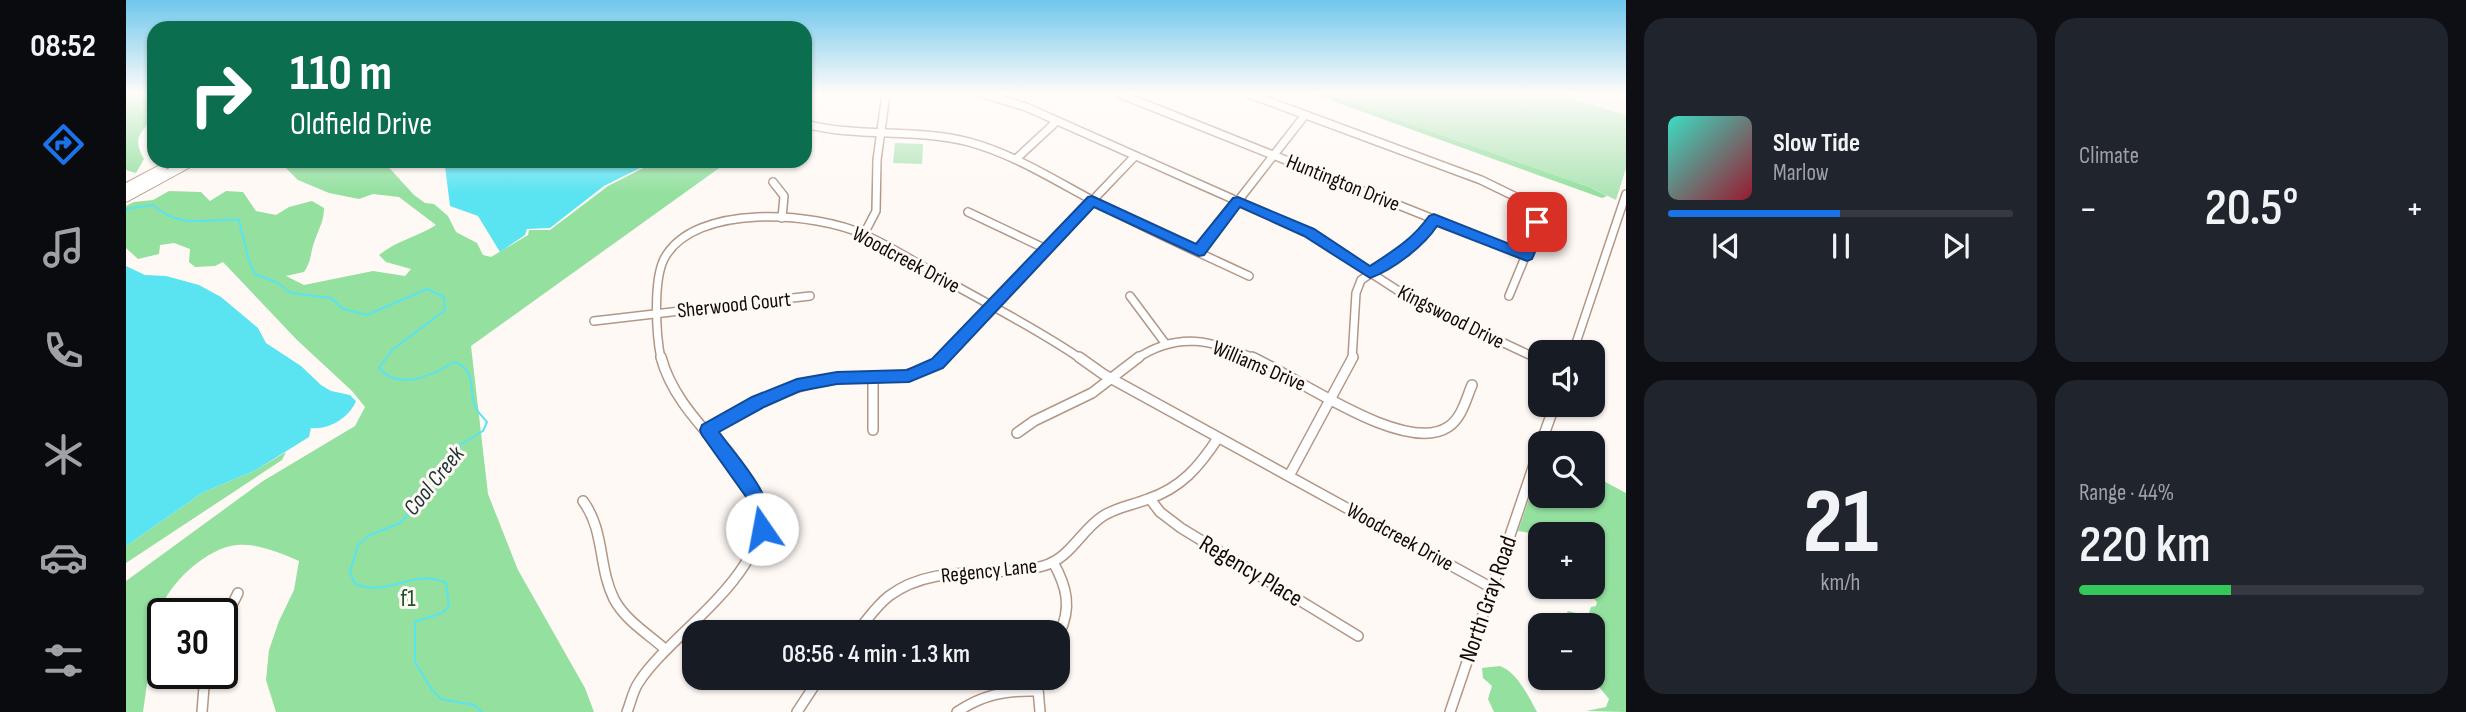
<!DOCTYPE html>
<html lang="en">
<head>
<meta charset="utf-8">
<style>
  :root { --surface:#171b24; --page:#20242c; --text:#f1f3f6; --muted:#9ea1a6; --line:#363941; --accent:#1a73e8 }
  body { margin:0; font-family:"Sofia Sans Condensed",sans-serif; background:var(--page); color:var(--text); height:100vh; display:flex; flex-direction:column; font-size:26px; white-space:nowrap }
  * { box-sizing:border-box; margin:0 }
  p { font-size:23px; color:var(--muted) }
  .icon { flex:none; width:38px; height:38px; fill:none; stroke:currentColor; stroke-width:2; stroke-linecap:round; stroke-linejoin:round }
  .map { position:relative; flex:1; overflow:hidden }
  .details { display:flex; flex-direction:column; gap:18px; padding:18px; background:#0d0f14; width:840px }
  .details>* { flex:none }
  .guide { position:absolute; left:21px; top:21px; width:665px; height:147px; border-radius:21px; box-shadow:0 2px 5px #0004; background:#0b6e4f; color:#fff; overflow:hidden }
  .controls { position:absolute; left:1402px; top:340px; display:grid; gap:14px }
  .controls a { display:grid; place-items:center; width:77px; height:77px; border-radius:14px; background:var(--surface); box-shadow:0 2px 5px #0004; font-size:35px }
  .speed { position:absolute; left:21px; top:598px; display:flex; gap:14px; font-size:35px; font-weight:700; text-align:center }
  .speed>* { display:grid; place-content:center; width:91px; height:91px; border-radius:50%; background:var(--surface); box-shadow:0 2px 5px #0004; line-height:1 }
  .speed .limit { border:4px solid #111; border-radius:10px; background:#fff; color:#111 }
  .pin { position:absolute; display:grid; place-items:center; width:60px; height:60px; color:#fff; margin:-30px; border-radius:14px; box-shadow:0 4px 10px #0006 }
  .me { position:absolute; width:77px; margin:-38px; rotate:348deg; stroke-linejoin:round; filter:drop-shadow(0 0 5px #0008) }
  .turn { display:flex; align-items:center; gap:24px; height:147px; padding:0 28px; font-size:32px }
  .turn .icon { width:91px; height:91px; stroke-width:2.5 }
  .turn b { display:block; font-size:49px; line-height:60px }
  .big { font-size:52px; font-weight:600; line-height:1.1 }
  .details .tile { flex:1; display:flex; flex-direction:column; justify-content:center; gap:10px; min-width:0; padding:0 24px; border-radius:21px; background:var(--page) }
  .details .dial { align-items:center; gap:0 }
  .dial b { font-size:91px; line-height:1 }
  .song { display:flex; align-items:center; gap:21px }
  .cover { width:84px; height:84px; border-radius:10px; background:linear-gradient(135deg,hsl(170 70% 55%),hsl(350 70% 35%)) }
  .played { height:7px; border-radius:4px; background:linear-gradient(90deg,var(--accent) 50%,var(--line) 50%) }
  .keys { display:flex; justify-content:space-around; direction:ltr }
  .heat { display:flex; justify-content:space-between; align-items:center; font-size:38px; direction:ltr }
  .charge { height:10px; border-radius:5px; background:linear-gradient(90deg,#34c759 44%,var(--line) 0) }
  .details .tiles { flex:1; display:grid; gap:18px; grid-template-columns:repeat(2,1fr) }
  .trip { position:absolute; left:556px; top:620px; width:388px; height:70px; border-radius:21px; background:var(--surface); box-shadow:0 2px 5px #0004; font-weight:600; line-height:70px; text-align:center }
  main { display:flex; flex:1; min-height:0 }
  .tabs { display:flex; flex-direction:column; width:126px; justify-content:space-around; align-items:center; background:#090b0e; color:var(--muted) }
  .tabs .icon { width:49px; height:49px }
  .tabs .selected { color:var(--accent) }
  .tabs b { font-size:32px; color:var(--text) }
  .map>svg:first-child { display:block }
  .built { fill:#faebe2 }
  .green { fill:#aee4b5 }
  .forest { fill:#93e09f }
  .water { fill:#5ae3f1 }
  .lines { fill:none; stroke-linecap:round; stroke-linejoin:round }
  .stream { stroke:#5ae3f1; stroke-width:2 }
  .minor-far1-casing { stroke:#b39786; stroke-width:10 }
  .minor-casing { stroke:#b39786; stroke-width:12 }
  .major-casing { stroke:#b39786; stroke-width:11 }
  .minor-far1 { stroke:#fff; stroke-width:7 }
  .minor { stroke:#fff; stroke-width:9 }
  .major { stroke:#fff; stroke-width:9 }
  .route { fill:#1a73e8; stroke:#114b97; stroke-width:2 }
  .labels { text-anchor:middle; dominant-baseline:central; stroke-width:6; stroke-linejoin:round; paint-order:stroke }
  .street-label { font-size:21px; fill:#120904; stroke:#fff9f5 }
  .water-label { font-size:23px; font-style:italic; fill:#1c3336; stroke:#fff9f5 }
  .near-street-label { font-size:24px; fill:#120904; stroke:#fff9f5 }
  .near-park-label { font-size:24px; fill:#1d5229; stroke:#fff9f5 }
</style>
</head>
<body>
<main>
<nav class="tabs">
<b>08:52</b>
<svg class="icon selected" aria-label="directions" viewBox="0 0 24 24"><path d="M12 3l9 9-9 9-9-9zM9 14v-3h6M13 9l2 2-2 2"/></svg>
<svg class="icon" aria-label="music" viewBox="0 0 24 24"><path d="M9 18V5l10-2v13"/><circle cx="6" cy="18" r="3"/><circle cx="16" cy="16" r="3"/></svg>
<svg class="icon" aria-label="phone" viewBox="0 0 24 24"><path d="M5 4h4l2 5-3 2q2 4 5 5l2-3 5 2v4C11 20 4 13 5 4z"/></svg>
<svg class="icon" aria-label="climate" viewBox="0 0 24 24"><path d="M12 3v18M4 7l16 10M4 17L20 7"/></svg>
<svg class="icon" aria-label="car" viewBox="0 0 24 24"><path d="M5 17H2v-5l4-1 3-4h7l3 4 3 1v5h-3M9 17h6M6 11h13"/><circle cx="7" cy="17" r="2"/><circle cx="17" cy="17" r="2"/></svg>
<svg class="icon" aria-label="filters" viewBox="0 0 24 24"><path d="M4 7h16M4 17h16"/><circle cx="9" cy="7" r="2"/><circle cx="15" cy="17" r="2"/></svg>
</nav>
<div class="map">
<svg width="1500" height="712" viewBox="0 0 1500 712">
  <rect width="100%" height="100%" fill="#fff9f5"/>
  <!-- built -->
  <polygon class="built" points="1449,94 1500,94 1500,114 1446,99"/>
  <!-- green -->
  <g class="green">
    <polygon points="1199,94 1448,94 1446,99 1500,115 1500,168 1490,200 1463,187"/>
    <polygon points="769,143 797,144 796,164 767,163"/>
  </g>
  <!-- forest -->
  <g class="forest">
    <path d="M0,94H28C28,99 29,107 28,112C21,133 3,132 18,159L10,173L0,170Z"/>
    <polygon points="1187,94 1199,94 1463,187 1481,196 1476,198"/>
    <path d="M149,161H257L288,195L299,203L308,204L322,216L330,232L351,243L357,255L365,257L402,235L403,230H424L482,186L531,161H603L345,346L362,494L392,570L459,688L468,712H150L140,680L143,650L153,621L168,590L173,561C155,553 131,543 111,545C82,547 41,584 34,612C25,644 22,679 17,712H0V581L137,481L229,426L239,407L226,391L171,340L97,262L89,266L69,267L63,262L64,249L48,243L34,245L33,254L12,259L0,248V206L8,202L27,200L43,191L75,192L84,201L100,191L117,192L130,211L150,215L163,207L186,201L198,208C198,221 193,228 189,240C184,252 186,261 178,272L160,276L178,285L247,271L279,276L285,269L260,262L253,255C270,241 291,237 310,225L273,197L247,194L233,199L203,193L172,180L159,167L145,166Z"/>
    <polygon points="160,452 156,460 0,563 0,546 76,493 130,470"/>
    <polygon points="1414,467 1414,495 1466,495 1467,470 1470,477 1500,493 1500,712 1460,711 1480,707 1483,699 1465,677 1466,625 1444,625 1439,616 1442,611 1462,616 1465,607 1470,606 1471,602 1456,586 1466,586 1466,534 1414,534 1414,537 1405,533 1392,531"/>
    <path d="M1374,666C1392,673 1402,696 1411,712H1368L1362,699L1366,686L1357,678L1356,668Z"/>
  </g>
  <!-- water -->
  <g class="water">
    <polygon points="312,161 528,161 478,186 424,228 401,229 399,235 374,252 352,216 324,206 319,166"/>
    <path d="M0,266L19,275L40,276L73,285L95,297L132,328L140,343L175,366L195,385L205,391L224,395L230,401C223,418 203,430 185,428L183,437L130,470L76,493L0,546Z"/>
  </g>
  <g class="lines">
    <!-- stream -->
    <path class="stream" d="M0,209L27,205C55,230 79,218 113,220L123,261L129,274L152,283L165,293L205,298L217,309L241,315L301,289L318,297L319,310L266,350L253,368C273,392 307,375 328,362C350,369 343,386 348,404C350,411 356,416 361,422L357,431L329,448L306,488L274,523L242,536L232,545L224,572L229,584C263,598 288,567 320,583L323,606L316,613L289,622V662L306,690L315,699L348,705L356,712"/>
    <defs>
      <g id="minor-far1">
        <polyline points="857,94 900,107 1183,233 1288,301 1412,359"/>
        <polyline points="994,94 1400,256"/>
        <polyline points="1123,94 1355,180 1394,199 1409,216 1411,228 1383,296"/>
        <path d="M679,124C733,138 790,128 843,142C894,156 937,186 983,209C1029,233 1076,254 1123,276"/>
        <polyline points="890,159 931,121"/>
        <polyline points="647,182 658,196 656,218"/>
        <polyline points="842,212 920,249"/>
        <polyline points="738,234 750,211 751,160 760,94"/>
        <polyline points="1073,251 1179,115"/>
        <polyline points="1004,296 1039,343"/>
        <polyline points="468,321 684,296"/>
        <polyline points="1447,352 1500,194"/>
        <path d="M535,359C530,335 527,281 538,259C568,202 690,212 739,235C771,249 801,270 832,287C873,310 916,332 955,359"/>
        <polyline points="815,359 1009,156"/>
        <path d="M1010,359C1052,331 1086,340 1130,359"/>
        <polyline points="1226,359 1230,293 1235,280 1286,246 1308,219"/>
      </g>
      <g id="minor">
        <polyline points="953,357 977,374 1366,588"/>
        <path d="M1126,357C1169,376 1279,456 1322,427C1336,418 1340,399 1346,385"/>
        <polyline points="1408,357 1414,360"/>
        <polyline points="747,378 747,430"/>
        <path d="M582,430C626,407 667,381 718,378C749,376 793,382 817,357"/>
        <polyline points="891,433 908,421 966,393 1013,357"/>
        <polyline points="1415,443 1429,404"/>
        <polyline points="1163,476 1227,357"/>
        <polyline points="1024,499 1034,512 1055,528 1232,636"/>
        <path d="M457,501C479,531 472,567 488,599C499,620 522,634 539,649"/>
        <path d="M927,562C941,587 946,608 933,634"/>
        <polyline points="96,625 112,593"/>
        <path d="M731,632C741,620 750,606 763,596C808,562 865,579 917,566C944,559 955,530 977,516C991,507 1007,505 1022,499C1055,488 1073,467 1092,438"/>
        <polyline points="911,677 914,712"/>
        <polyline points="76,712 79,674"/>
        <path d="M501,712C505,702 507,690 513,682C546,630 661,564 628,493C601,447 549,411 535,357"/>
        <polyline points="671,712 694,677"/>
        <path d="M831,712C856,695 880,690 910,691"/>
        <polyline points="1324,712 1414,447"/>
      </g>
      <g id="major">
        <polyline points="0,188 36,169"/>
        <polyline points="0,197 66,161"/>
      </g>
    </defs>
    <!-- minor-far1 casing -->
    <use href="#minor-far1" class="minor-far1-casing"/>
    <!-- minor casing -->
    <use href="#minor" class="minor-casing"/>
    <!-- major casing -->
    <use href="#major" class="major-casing"/>
    <!-- minor-far1 -->
    <use href="#minor-far1" class="minor-far1"/>
    <!-- minor -->
    <use href="#minor" class="minor"/>
    <!-- major -->
    <use href="#major" class="major"/>
  </g>
  <!-- sky -->
  <linearGradient id="sky" x2="0" y2="1"><stop stop-color="#6fc7ec"/><stop offset="0.48" stop-color="#fffcfa"/><stop offset="1" stop-color="#fffcfa" stop-opacity="0"/></linearGradient>
  <rect width="1500" height="194" fill="url(#sky)"/>
  <!-- route -->
  <path class="route" d="M966,196L1070,244L1107,198L1112,197L1188,229L1244,266C1267,251 1287,239 1303,216L1308,214L1396,249L1406,219H1416L1417,233L1406,259L1401,261L1311,226C1298,246 1267,270 1244,278L1178,236L1114,207L1078,255L1073,256L968,207L817,368L783,382L711,384L674,391L638,407L593,432C610,456 656,504 643,535L636,537L629,535L623,501L576,435L574,430L576,425L626,397L671,379L711,372L781,370L806,359L962,197Z"/>
  <g class="labels">
    <!-- street labels -->
    <g class="street-label">
      <text transform="translate(1217 183) rotate(22)">Huntington Drive</text>
      <text transform="translate(780 260) rotate(28)">Woodcreek Drive</text>
      <text transform="translate(608 305) rotate(-6)">Sherwood Court</text>
      <text transform="translate(1325 317) rotate(27)">Kingswood Drive</text>
      <text transform="translate(1133 366) rotate(23)">Williams Drive</text>
      <text transform="translate(1274 537) rotate(29)">Woodcreek Drive</text>
      <text transform="translate(863 571) rotate(-6)">Regency Lane</text>
    </g>
    <!-- water labels -->
    <g class="water-label">
      <text transform="translate(308 481) rotate(-51)">Cool Creek</text>
    </g>
    <!-- near-street labels -->
    <g class="near-street-label">
      <text transform="translate(1125 571) rotate(31)">Regency Place</text>
      <text transform="translate(1362 599) rotate(-71)">North Gray Road</text>
    </g>
    <!-- near-park labels -->
    <g class="near-park-label">
      <text x="282" y="598">f1</text>
    </g>
  </g>
</svg>
<div class="controls">
<a><svg class="icon" aria-label="sound" viewBox="0 0 24 24"><path d="M4 9h4l5-4v14l-5-4H4zM17 9q2 3 0 6"/></svg></a>
<a><svg class="icon" aria-label="search" viewBox="0 0 24 24"><circle cx="10" cy="10" r="6"/><path d="M15 15l6 6"/></svg></a>
<a>+</a>
<a>−</a>
</div>
<div class="speed"><div class="limit">30</div></div>
<div class="pin" style="left:1411px;top:222px;background:#d93025"><svg class="icon" aria-label="arrive" viewBox="0 0 24 24"><path d="M6 21V4h12l-3 4 3 4H6"/></svg></div>
<svg class="me" style="left:636px;top:529px" viewBox="-20 -20 40 40"><circle r="19" fill="#fff"/><path d="M0-13L10 11 0 6-10 11z" fill="#1a73e8"/></svg>
<div class="trip">08:56 · 4 min · 1.3 km</div>
<div class="guide">
<div class="turn"><svg class="icon" aria-label="right" viewBox="0 0 24 24"><path d="M7 20v-9h11M14 6l5 5-5 5"/></svg><div><b>110 m</b>Oldfield Drive</div></div>
</div>
</div>
<section class="details">
<div class="tiles">
<div class="tile">
<div class="song"><i class="cover"></i><div><b>Slow Tide</b><p>Marlow</p></div></div>
<div class="played"></div>
<div class="keys"><svg class="icon" aria-label="previous" viewBox="0 0 24 24"><path d="M18 5L8 12l10 7zM5 5v14"/></svg><svg class="icon" aria-label="pause" viewBox="0 0 24 24"><path d="M8 5v14M16 5v14"/></svg><svg class="icon" aria-label="next" viewBox="0 0 24 24"><path d="M6 5l10 7-10 7zM19 5v14"/></svg></div>
</div>
<div class="tile"><p>Climate</p>
<div class="heat"><a>−</a><b class="big">20.5°</b><a>+</a></div>
</div>
<div class="tile dial"><b>21</b><p>km/h</p></div>
<div class="tile"><p>Range · 44%</p><b class="big">220 km</b><div class="charge"></div></div>
</div>
</section>
</main>
</body>
</html>
